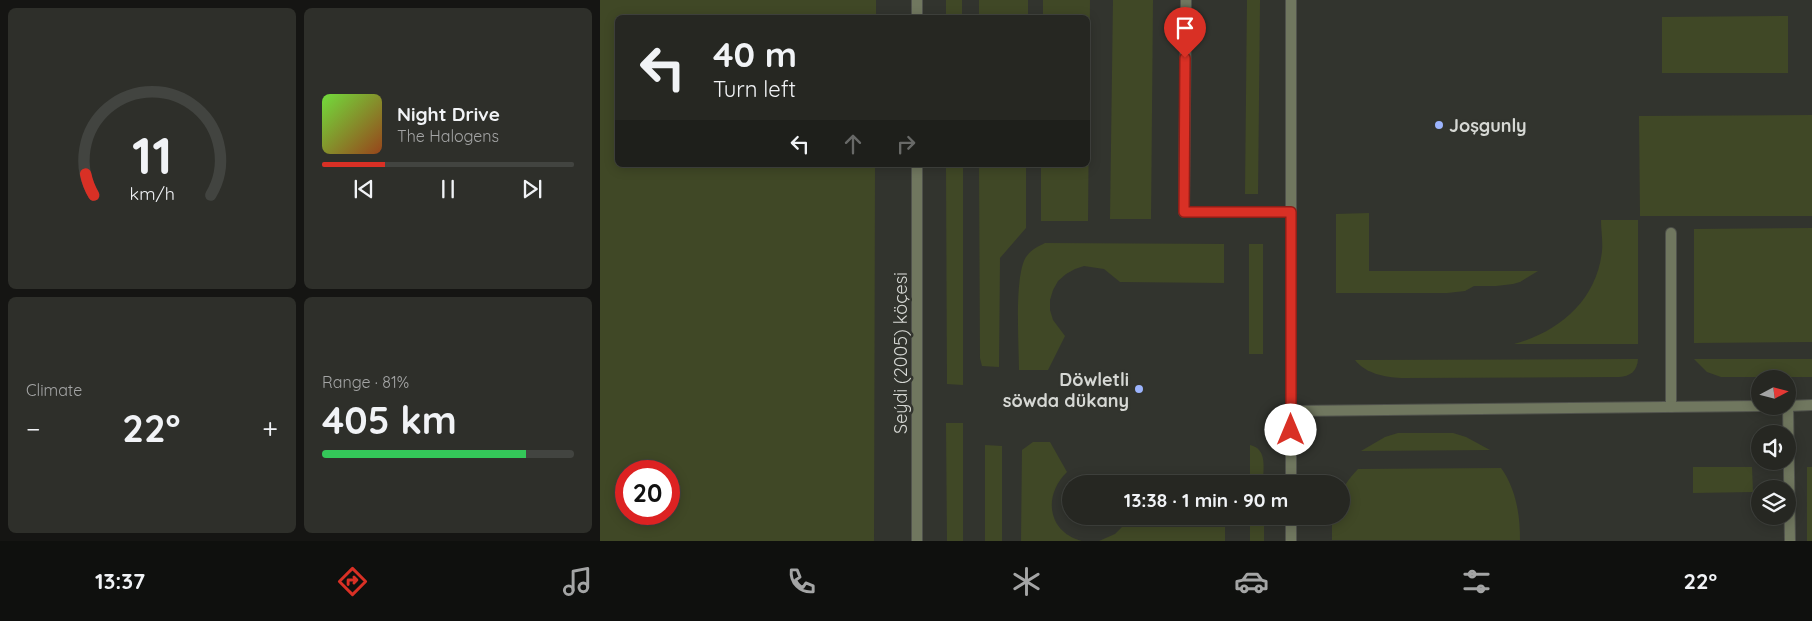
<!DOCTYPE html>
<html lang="en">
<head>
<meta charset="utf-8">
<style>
  :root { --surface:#262722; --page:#2e2f2a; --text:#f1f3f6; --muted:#a4a5a5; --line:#424440; --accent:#d93025 }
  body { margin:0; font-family:Quicksand,sans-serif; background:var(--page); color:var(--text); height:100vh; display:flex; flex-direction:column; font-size:19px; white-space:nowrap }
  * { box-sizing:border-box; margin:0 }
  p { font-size:16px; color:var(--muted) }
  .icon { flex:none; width:28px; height:28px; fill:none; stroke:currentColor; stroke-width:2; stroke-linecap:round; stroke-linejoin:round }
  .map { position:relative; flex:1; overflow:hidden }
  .details { display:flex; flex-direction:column; gap:8px; padding:8px; background:#151513; width:600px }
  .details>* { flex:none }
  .banner { position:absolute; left:15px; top:15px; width:475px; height:152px; border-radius:8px; box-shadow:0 2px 12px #0003,0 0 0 1px var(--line); background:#262722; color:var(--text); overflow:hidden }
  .needle { width:32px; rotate:83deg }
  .fabs { position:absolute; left:1151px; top:370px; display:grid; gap:10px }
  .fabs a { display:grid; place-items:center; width:45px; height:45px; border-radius:50%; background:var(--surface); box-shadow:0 2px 12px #0003,0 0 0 1px var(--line); font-size:25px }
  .speed { position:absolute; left:15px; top:460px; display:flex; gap:10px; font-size:25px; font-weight:700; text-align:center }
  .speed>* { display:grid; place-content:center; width:65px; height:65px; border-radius:50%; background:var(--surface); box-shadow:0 2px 12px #0003,0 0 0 1px var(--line); line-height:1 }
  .speed .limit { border:8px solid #d22; background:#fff; color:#111 }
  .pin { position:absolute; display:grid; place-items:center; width:42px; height:42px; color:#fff; margin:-51px -21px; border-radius:50% 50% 50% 0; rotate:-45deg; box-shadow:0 0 5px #0007 }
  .pin .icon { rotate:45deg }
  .me { position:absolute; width:55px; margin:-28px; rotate:0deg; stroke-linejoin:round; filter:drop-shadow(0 0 4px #0008) }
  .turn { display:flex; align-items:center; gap:18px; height:105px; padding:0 15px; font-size:22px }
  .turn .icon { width:65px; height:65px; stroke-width:2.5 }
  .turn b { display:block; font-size:35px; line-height:42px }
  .lanes { display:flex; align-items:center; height:48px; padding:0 15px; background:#0003; justify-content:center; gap:25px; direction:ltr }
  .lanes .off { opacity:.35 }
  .big { font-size:38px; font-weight:800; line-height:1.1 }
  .details .card { flex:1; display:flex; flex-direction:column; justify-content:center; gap:8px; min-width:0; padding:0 18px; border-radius:8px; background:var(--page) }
  .details .dial { align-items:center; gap:0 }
  .dial svg { height:130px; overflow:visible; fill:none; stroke:var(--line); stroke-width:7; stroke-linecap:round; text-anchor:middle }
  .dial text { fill:var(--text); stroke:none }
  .song { display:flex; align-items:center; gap:15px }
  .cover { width:60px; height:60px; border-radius:8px; background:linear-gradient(135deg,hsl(100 70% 55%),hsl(20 70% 35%)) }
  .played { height:5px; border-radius:2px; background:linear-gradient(90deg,var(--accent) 25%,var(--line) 25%) }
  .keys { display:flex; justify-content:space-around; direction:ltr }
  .heat { display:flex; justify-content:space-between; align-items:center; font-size:28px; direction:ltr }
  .charge { height:8px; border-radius:4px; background:linear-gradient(90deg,#34c759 81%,var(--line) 0) }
  .details .tiles { flex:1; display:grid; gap:8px; grid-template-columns:repeat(2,1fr) }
  .trip { position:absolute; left:462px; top:475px; width:288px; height:50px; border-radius:25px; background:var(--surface); box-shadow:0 2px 12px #0003,0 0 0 1px var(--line); font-weight:800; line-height:50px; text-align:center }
  .tabs { display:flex; height:80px; justify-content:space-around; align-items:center; background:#0f100e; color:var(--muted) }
  .tabs .icon { width:35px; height:35px }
  .tabs .on { color:var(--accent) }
  .tabs b { font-size:22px; color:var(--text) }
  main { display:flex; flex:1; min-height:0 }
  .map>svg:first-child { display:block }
  .green { fill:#404826; fill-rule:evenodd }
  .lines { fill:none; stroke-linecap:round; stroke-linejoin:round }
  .service-casing { stroke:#50524c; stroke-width:12 }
  .tertiary-casing { stroke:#50524c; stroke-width:12 }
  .service { stroke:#70775f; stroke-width:10 }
  .tertiary { stroke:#70775f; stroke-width:10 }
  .route-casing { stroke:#8d1f18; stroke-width:12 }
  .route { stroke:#d93025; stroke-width:9 }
  .poi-dot { fill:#9cb4fd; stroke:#32342e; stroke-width:2 }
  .labels { text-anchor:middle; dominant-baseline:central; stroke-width:5; stroke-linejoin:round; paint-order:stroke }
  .poi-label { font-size:18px; font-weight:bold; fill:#d6d8d4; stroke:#32342e; text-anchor:start }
  .street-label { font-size:18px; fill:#d6d8d4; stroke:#32342e }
</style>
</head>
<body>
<main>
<section class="details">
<div class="tiles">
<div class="card dial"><svg viewBox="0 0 100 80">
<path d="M14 69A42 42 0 1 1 86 69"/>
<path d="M14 69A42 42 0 0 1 9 56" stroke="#d93025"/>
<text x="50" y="56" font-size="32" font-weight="700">11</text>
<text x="50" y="72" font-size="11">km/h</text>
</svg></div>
<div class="card">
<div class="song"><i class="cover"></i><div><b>Night Drive</b><p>The Halogens</p></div></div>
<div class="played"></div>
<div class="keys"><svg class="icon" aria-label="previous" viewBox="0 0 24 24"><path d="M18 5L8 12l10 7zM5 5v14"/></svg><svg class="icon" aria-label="pause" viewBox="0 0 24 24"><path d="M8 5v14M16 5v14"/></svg><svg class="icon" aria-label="next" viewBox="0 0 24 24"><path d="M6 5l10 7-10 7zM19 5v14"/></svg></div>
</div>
<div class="card"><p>Climate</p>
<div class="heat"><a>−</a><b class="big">22°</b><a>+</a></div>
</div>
<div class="card"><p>Range · 81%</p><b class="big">405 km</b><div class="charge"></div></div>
</div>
</section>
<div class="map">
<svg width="1212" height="541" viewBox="0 0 1212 541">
  <rect width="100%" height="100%" fill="#32342e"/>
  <!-- green -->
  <g class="green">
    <path d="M0,0H276V17L18,18V165H275L274,541H0ZM26,471H69V514H26Z"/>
    <rect x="346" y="0" width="16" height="17"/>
    <rect x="379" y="0" width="49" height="17"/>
    <polygon points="443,0 490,0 488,221 441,221 441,165 488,165 488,18 443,17"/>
    <polygon points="513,0 553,0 551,219 510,219"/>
    <polygon points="647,0 660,0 658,194 645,194"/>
    <polygon points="1188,16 1188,73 1062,73 1062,17"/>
    <polygon points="1212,115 1212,216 1040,216 1039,116"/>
    <polygon points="346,165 363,165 363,385 347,384"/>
    <polygon points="379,165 426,165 426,228 400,258 399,367 382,366 380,358"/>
    <polygon points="769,213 769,271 938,271 920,282 913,284 896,286 874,286 865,291 847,293 736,293 736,214"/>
    <path d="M1001,220H1038V344H914C959,332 997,300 1002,251C1003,241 1001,230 1001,220Z"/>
    <polygon points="1212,228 1212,342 1094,343 1094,229"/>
    <path d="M445,243L624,244V283L520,282L504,269L484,266L475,269L466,274L458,281L453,290L450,300V310L453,320L465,336L448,370H419C419,345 414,276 426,257C431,250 437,247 445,243Z"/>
    <rect x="649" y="244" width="14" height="110"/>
    <path d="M1038,359C1037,371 1031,376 1019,377L801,378C785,377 766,374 755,360Z"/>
    <polygon points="1094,359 1212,359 1212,377 1121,377 1107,372"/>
    <polygon points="346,423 363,423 363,541 347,541"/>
    <polygon points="798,433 853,433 866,437 890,450 761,451 785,437"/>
    <path d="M433,442H450L467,472C443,495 447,532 482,541H421L422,450Z"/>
    <polygon points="385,445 402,446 402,541 385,541"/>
    <path d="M650,445C668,449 663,469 663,484H650Z"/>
    <polygon points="1093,467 1152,467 1153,492 1093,493"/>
    <rect x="1207" y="467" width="5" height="74"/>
    <path d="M901,468C916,489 920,514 920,540H732V523L733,516H741C741,492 741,487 758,469Z"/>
    <rect x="650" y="516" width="14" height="25"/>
    <polygon points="522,527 625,527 625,541 499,541 515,534"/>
  </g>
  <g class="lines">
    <defs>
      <g id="service">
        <polyline points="586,0 584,212 691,212"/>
        <polyline points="1188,406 1190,541"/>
        <polyline points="1188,406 1212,405"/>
        <polyline points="1071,407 1071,233"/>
        <polyline points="692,411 1160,406"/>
        <polyline points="691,484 691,0"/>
        <polyline points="691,541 691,516"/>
      </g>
      <g id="tertiary">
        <polyline points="317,18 317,0"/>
        <polyline points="317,541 317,165"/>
      </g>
    </defs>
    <!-- service casing -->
    <use href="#service" class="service-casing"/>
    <!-- tertiary casing -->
    <use href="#tertiary" class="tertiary-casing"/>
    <!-- service -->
    <use href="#service" class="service"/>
    <!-- tertiary -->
    <use href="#tertiary" class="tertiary"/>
  </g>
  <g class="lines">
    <defs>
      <polyline id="route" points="585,58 584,212 691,212 691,430"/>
    </defs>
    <!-- route casing -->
    <use href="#route" class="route-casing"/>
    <!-- route -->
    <use href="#route" class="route"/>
  </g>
  <!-- markers -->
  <g class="poi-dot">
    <circle cx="839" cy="125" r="5"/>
    <circle cx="539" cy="389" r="5"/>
  </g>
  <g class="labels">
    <!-- poi labels -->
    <g class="poi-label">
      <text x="849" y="125">Joşgunly</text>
      <text x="529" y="379" text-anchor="end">Döwletli<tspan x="529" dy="21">söwda dükany</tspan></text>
    </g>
    <!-- street labels -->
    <g class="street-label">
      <text transform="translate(300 353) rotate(-90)">Seýdi (2005) köçesi</text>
    </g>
  </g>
</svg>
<div class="fabs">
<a><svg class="needle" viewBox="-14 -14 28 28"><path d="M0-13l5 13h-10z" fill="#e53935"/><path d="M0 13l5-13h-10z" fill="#a4a5a5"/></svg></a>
<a><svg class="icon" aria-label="sound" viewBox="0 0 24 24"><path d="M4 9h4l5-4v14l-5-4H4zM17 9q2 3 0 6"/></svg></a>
<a><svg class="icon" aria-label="layers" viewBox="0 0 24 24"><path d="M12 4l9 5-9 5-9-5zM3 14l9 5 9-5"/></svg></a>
</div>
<div class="speed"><div class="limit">20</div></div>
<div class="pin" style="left:585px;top:58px;background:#d93025"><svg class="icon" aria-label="arrive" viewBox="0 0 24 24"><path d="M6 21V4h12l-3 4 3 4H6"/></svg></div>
<svg class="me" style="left:691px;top:430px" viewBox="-20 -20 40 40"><circle r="19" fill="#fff"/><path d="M0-13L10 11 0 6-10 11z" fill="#d93025"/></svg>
<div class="trip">13:38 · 1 min · 90 m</div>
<div class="banner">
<div class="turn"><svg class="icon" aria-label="left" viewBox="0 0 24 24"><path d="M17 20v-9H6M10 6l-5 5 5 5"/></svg><div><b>40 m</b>Turn left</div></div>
<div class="lanes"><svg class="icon" aria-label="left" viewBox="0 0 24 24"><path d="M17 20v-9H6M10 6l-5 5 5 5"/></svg><svg class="icon off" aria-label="ahead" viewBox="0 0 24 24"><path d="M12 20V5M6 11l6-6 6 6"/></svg><svg class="icon off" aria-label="right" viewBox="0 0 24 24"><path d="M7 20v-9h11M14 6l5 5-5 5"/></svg></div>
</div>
</div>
</main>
<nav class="tabs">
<b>13:37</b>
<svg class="icon on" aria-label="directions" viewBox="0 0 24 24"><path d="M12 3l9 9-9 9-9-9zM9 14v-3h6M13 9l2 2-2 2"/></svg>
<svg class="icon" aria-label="music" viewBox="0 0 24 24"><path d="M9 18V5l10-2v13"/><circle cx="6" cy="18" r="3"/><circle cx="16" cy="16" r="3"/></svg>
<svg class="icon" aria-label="phone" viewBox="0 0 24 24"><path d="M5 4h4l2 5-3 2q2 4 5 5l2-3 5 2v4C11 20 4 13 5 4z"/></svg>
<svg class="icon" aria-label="climate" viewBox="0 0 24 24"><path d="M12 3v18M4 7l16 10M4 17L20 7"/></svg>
<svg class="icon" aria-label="car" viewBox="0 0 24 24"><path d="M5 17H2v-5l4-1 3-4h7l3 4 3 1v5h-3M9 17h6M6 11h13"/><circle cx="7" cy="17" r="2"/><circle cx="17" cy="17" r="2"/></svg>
<svg class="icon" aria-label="filters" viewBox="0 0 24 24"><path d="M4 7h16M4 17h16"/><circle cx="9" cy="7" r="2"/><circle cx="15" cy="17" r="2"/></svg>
<b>22°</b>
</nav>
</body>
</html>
